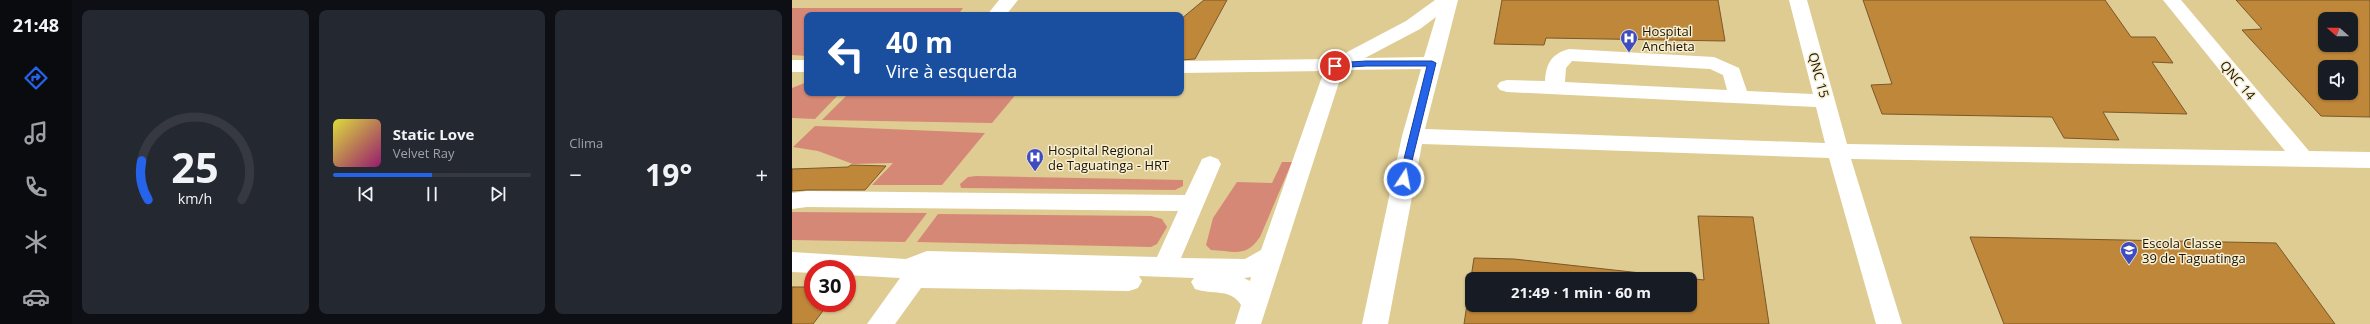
<!DOCTYPE html>
<html lang="pt">
<head>
<meta charset="utf-8">
<style>
  :root { --surface:#171b24; --page:#242831; --text:#f1f3f6; --muted:#9ea1a6; --line:#363941; --accent:#2563eb }
  body { margin:0; font-family:"Open Sans",sans-serif; background:var(--page); color:var(--text); height:100vh; display:flex; flex-direction:column; font-size:15px; white-space:nowrap }
  * { box-sizing:border-box; margin:0 }
  p { font-size:13px; color:var(--muted) }
  .icon { flex:none; width:22px; height:22px; fill:none; stroke:currentColor; stroke-width:2; stroke-linecap:round; stroke-linejoin:round }
  .map { position:relative; flex:1; overflow:hidden }
  .panel { display:flex; flex-direction:column; gap:10px; padding:10px; background:#0d0f14; width:720px }
  .panel>* { flex:none }
  .top-card { position:absolute; left:12px; top:12px; width:380px; height:84px; border-radius:8px; box-shadow:0 1px 3px #0004; background:#1a4fa0; color:#fff; overflow:hidden }
  .needle { width:26px; rotate:290deg }
  .fabs { position:absolute; left:1526px; top:12px; display:grid; gap:8px }
  .fabs a { display:grid; place-items:center; width:40px; height:40px; border-radius:8px; background:var(--surface); box-shadow:0 1px 3px #0004; font-size:20px }
  .speed { position:absolute; left:12px; top:260px; display:flex; gap:8px; font-size:20px; font-weight:700; text-align:center }
  .speed>* { display:grid; place-content:center; width:52px; height:52px; border-radius:50%; background:var(--surface); box-shadow:0 1px 3px #0004; line-height:1 }
  .speed .limit { border:6px solid #d22; background:#fff; color:#111 }
  .pin { position:absolute; display:grid; place-items:center; width:34px; height:34px; color:#fff; margin:-17px; border:2px solid #fff; border-radius:50%; box-shadow:0 1px 4px #0007 }
  .me { position:absolute; width:44px; margin:-22px; rotate:11deg; stroke-linejoin:round; filter:drop-shadow(0 0 3px #0008) }
  .turn { display:flex; align-items:center; gap:14px; height:84px; padding:0 16px; font-size:18px }
  .turn .icon { width:52px; height:52px; stroke-width:2.5 }
  .turn b { display:block; font-size:28px; line-height:34px }
  .big { font-size:30px; font-weight:700; line-height:1.1 }
  .panel .widget { flex:1; display:flex; flex-direction:column; justify-content:center; gap:6px; min-width:0; padding:0 14px; border-radius:8px; background:var(--page) }
  .panel .dial { align-items:center; gap:0 }
  .dial svg { height:104px; overflow:visible; fill:none; stroke:var(--line); stroke-width:7; stroke-linecap:round; text-anchor:middle }
  .dial text { fill:var(--text); stroke:none }
  .song { display:flex; align-items:center; gap:12px }
  .cover { width:48px; height:48px; border-radius:6px; background:linear-gradient(135deg,hsl(60 70% 55%),hsl(320 70% 35%)) }
  .played { height:4px; border-radius:2px; background:linear-gradient(90deg,var(--accent) 50%,var(--line) 50%) }
  .keys { display:flex; justify-content:space-around; direction:ltr }
  .heat { display:flex; justify-content:space-between; align-items:center; font-size:22px; direction:ltr }
  .panel .tiles { flex:1; display:grid; gap:10px; grid-template-columns:repeat(3,1fr) }
  .trip { position:absolute; left:673px; top:272px; width:232px; height:40px; border-radius:8px; background:var(--surface); box-shadow:0 1px 3px #0004; font-weight:700; line-height:40px; text-align:center }
  main { display:flex; flex:1; min-height:0 }
  .menu { display:flex; flex-direction:column; width:72px; justify-content:space-around; align-items:center; background:#090b0e; color:var(--muted) }
  .menu .icon { width:28px; height:28px }
  .menu .current { color:var(--accent) }
  .menu b { font-size:18px; color:var(--text) }
  .map>svg:first-child { display:block }
  .green { fill:#d68877 }
  .building { fill:#be873a; stroke:#7b5829; fill-rule:evenodd }
  .lines { fill:none; stroke-linecap:round; stroke-linejoin:round }
  .minor { fill:#fff; fill-rule:evenodd }
  .route { fill:#2563eb; stroke:#184099 }
  .labels { text-anchor:middle; dominant-baseline:central; stroke-width:3; stroke-linejoin:round; paint-order:stroke }
  .poi-label { font-size:13px; fill:#1b1400; stroke:#f7eed1; text-anchor:start }
  .street-label { font-size:13px; fill:#1b1400; stroke:#f7eed1 }
</style>
</head>
<body>
<main>
<nav class="menu">
<b>21:48</b>
<svg class="icon current" aria-label="directions" viewBox="0 0 24 24"><path d="M12 3l9 9-9 9-9-9zM9 14v-3h6M13 9l2 2-2 2"/></svg>
<svg class="icon" aria-label="music" viewBox="0 0 24 24"><path d="M9 18V5l10-2v13"/><circle cx="6" cy="18" r="3"/><circle cx="16" cy="16" r="3"/></svg>
<svg class="icon" aria-label="phone" viewBox="0 0 24 24"><path d="M5 4h4l2 5-3 2q2 4 5 5l2-3 5 2v4C11 20 4 13 5 4z"/></svg>
<svg class="icon" aria-label="climate" viewBox="0 0 24 24"><path d="M12 3v18M4 7l16 10M4 17L20 7"/></svg>
<svg class="icon" aria-label="car" viewBox="0 0 24 24"><path d="M5 17H2v-5l4-1 3-4h7l3 4 3 1v5h-3M9 17h6M6 11h13"/><circle cx="7" cy="17" r="2"/><circle cx="17" cy="17" r="2"/></svg>
</nav>
<section class="panel">
<div class="tiles">
<div class="widget dial"><svg viewBox="0 0 100 80">
<path d="M14 69A42 42 0 1 1 86 69"/>
<path d="M14 69A42 42 0 0 1 9 39" stroke="#2563eb"/>
<text x="50" y="56" font-size="32" font-weight="700">25</text>
<text x="50" y="72" font-size="11">km/h</text>
</svg></div>
<div class="widget">
<div class="song"><i class="cover"></i><div><b>Static Love</b><p>Velvet Ray</p></div></div>
<div class="played"></div>
<div class="keys"><svg class="icon" aria-label="previous" viewBox="0 0 24 24"><path d="M18 5L8 12l10 7zM5 5v14"/></svg><svg class="icon" aria-label="pause" viewBox="0 0 24 24"><path d="M8 5v14M16 5v14"/></svg><svg class="icon" aria-label="next" viewBox="0 0 24 24"><path d="M6 5l10 7-10 7zM19 5v14"/></svg></div>
</div>
<div class="widget"><p>Clima</p>
<div class="heat"><a>−</a><b class="big">19°</b><a>+</a></div>
</div>
</div>
</section>
<div class="map">
<svg width="1578" height="324" viewBox="0 0 1578 324">
  <rect width="100%" height="100%" fill="#dfcc92"/>
  <!-- green -->
  <g class="green">
    <polygon points="0,8 171,8 166,15 15,15 15,56 0,55"/>
    <polygon points="15,82 15,93 48,93 23,119 0,118 0,88"/>
    <polygon points="57,93 225,93 200,123 30,120"/>
    <polygon points="23,126 193,133 150,185 80,185 101,163 61,164 26,151 1,147"/>
    <path d="M490,162H500L468,237C454,258 442,251 419,250L414,245L421,218L445,182L480,183Z"/>
    <polygon points="184,176 391,180 391,186 383,190 169,188 168,184 176,177"/>
    <polygon points="0,212 135,213 113,242 0,240"/>
    <polygon points="146,214 359,216 370,219 375,227 365,244 359,247 125,242"/>
  </g>
  <!-- building -->
  <g class="building">
    <polygon points="412,0 435,0 403,59 389,60 389,19"/>
    <polygon points="710,0 926,0 933,41 754,38 752,45 702,44"/>
    <polygon points="1071,0 1313,0 1339,37 1363,37 1381,63 1360,62 1395,114 1311,112 1327,140 1272,138 1260,117 1090,114 1079,85 1100,84"/>
    <path d="M1444,0H1578V117L1529,116L1450,30L1470,29ZM1533,19H1559V45H1533ZM1533,67H1559V93H1533Z"/>
    <polygon points="59,165 94,166 73,190 15,190 0,191 0,169 56,167"/>
    <path d="M906,216L961,217L977,324H672L682,258L722,259L912,280ZM680,279H898V305H680Z"/>
    <polygon points="1178,237 1484,243 1543,324 1212,324"/>
    <polygon points="0,287 21,287 21,303 37,303 21,324 0,324"/>
  </g>
  <g class="lines">
    <!-- minor -->
    <g class="minor">
      <polygon points="207,0 226,0 214,15 195,15"/>
      <path d="M643,0H666L633,129L1033,143L1024,107L715,92L708,90L705,86L708,82L715,80L753,81C754,64 759,54 777,49L922,57L947,68L955,91L1021,94L997,0H1015L1055,144L1493,151L1371,0H1389L1517,151L1578,152V168L1059,159L1110,324H1084L1037,158L630,144L596,324H570L610,136L629,69L551,70L469,324H443L449,305C439,288 420,295 403,289L399,282L402,278L347,276L350,281L346,288L337,291L129,288L103,324H75L108,278L55,275V269H21V273L0,272V252L114,259L135,251L365,257L386,211L15,207L0,209V193L15,191L393,195L410,159L418,156L426,159L429,164L389,258L453,259L469,250L532,71L389,73V61L542,59L614,21ZM644,17L632,57L573,58L628,29ZM780,61L918,69L931,75L935,90L773,82L774,68ZM459,277L458,281L452,278Z"/>
      <rect x="0" y="60" width="15" height="12"/>
    </g>
  </g>
  <!-- route -->
  <polygon class="route" points="574,61 640,61 644,63 615,181 609,181 607,179 635,66 574,66 543,68 539,66 543,63"/>
  <!-- icons -->
  <defs>
    <symbol id="hospital-pin" viewBox="-11 -11 22 30"><path d="M0 17L-7.5 6A9.5 9.5 0 1 1 7.5 6Z" fill="#3e4cc0" stroke="#f7eed1"/><path d="M-5-5h3v3.5h4V-5h3V5h-3V1.5h-4V5h-3Z" fill="#fff"/></symbol>
    <symbol id="school-pin" viewBox="-11 -11 22 30"><path d="M0 17L-7.5 6A9.5 9.5 0 1 1 7.5 6Z" fill="#3e4cc0" stroke="#f7eed1"/><path d="M0-5L7-2L0 1L-7-2ZM-4 1L0 2.5L4 1V4Q0 6-4 4Z" fill="#fff"/></symbol>
  </defs>
  <g fill-rule="evenodd">
    <use href="#hospital-pin" x="827" y="28" width="20" height="27"/>
    <use href="#hospital-pin" x="233" y="147" width="20" height="27"/>
    <use href="#school-pin" x="1327" y="240" width="20" height="27"/>
  </g>
  <g class="labels">
    <!-- poi labels -->
    <g class="poi-label">
      <text x="850" y="31">Hospital<tspan x="850" dy="15">Anchieta</tspan></text>
      <text x="256" y="150">Hospital Regional<tspan x="256" dy="15">de Taguatinga - HRT</tspan></text>
      <text x="1350" y="243">Escola Classe<tspan x="1350" dy="15">39 de Taguatinga</tspan></text>
    </g>
    <!-- street labels -->
    <g class="street-label">
      <text transform="translate(1027 75) rotate(75)">QNC 15</text>
      <text transform="translate(1446 80) rotate(50)">QNC 14</text>
    </g>
  </g>
</svg>
<div class="fabs">
<a><svg class="needle" viewBox="-14 -14 28 28"><path d="M0-13l5 13h-10z" fill="#e53935"/><path d="M0 13l5-13h-10z" fill="#9ea1a6"/></svg></a>
<a><svg class="icon" aria-label="sound" viewBox="0 0 24 24"><path d="M4 9h4l5-4v14l-5-4H4zM17 9q2 3 0 6"/></svg></a>
</div>
<div class="speed"><div class="limit">30</div></div>
<div class="pin" style="left:543px;top:66px;background:#d93025"><svg class="icon" aria-label="arrive" viewBox="0 0 24 24"><path d="M6 21V4h12l-3 4 3 4H6"/></svg></div>
<svg class="me" style="left:612px;top:179px" viewBox="-20 -20 40 40"><circle r="17" fill="#2563eb" stroke="#fff" stroke-width="3"/><path d="M0-11L8 9 0 5-8 9z" fill="#fff"/></svg>
<div class="trip">21:49 · 1 min · 60 m</div>
<div class="top-card">
<div class="turn"><svg class="icon" aria-label="left" viewBox="0 0 24 24"><path d="M17 20v-9H6M10 6l-5 5 5 5"/></svg><div><b>40 m</b>Vire à esquerda</div></div>
</div>
</div>
</main>
</body>
</html>
